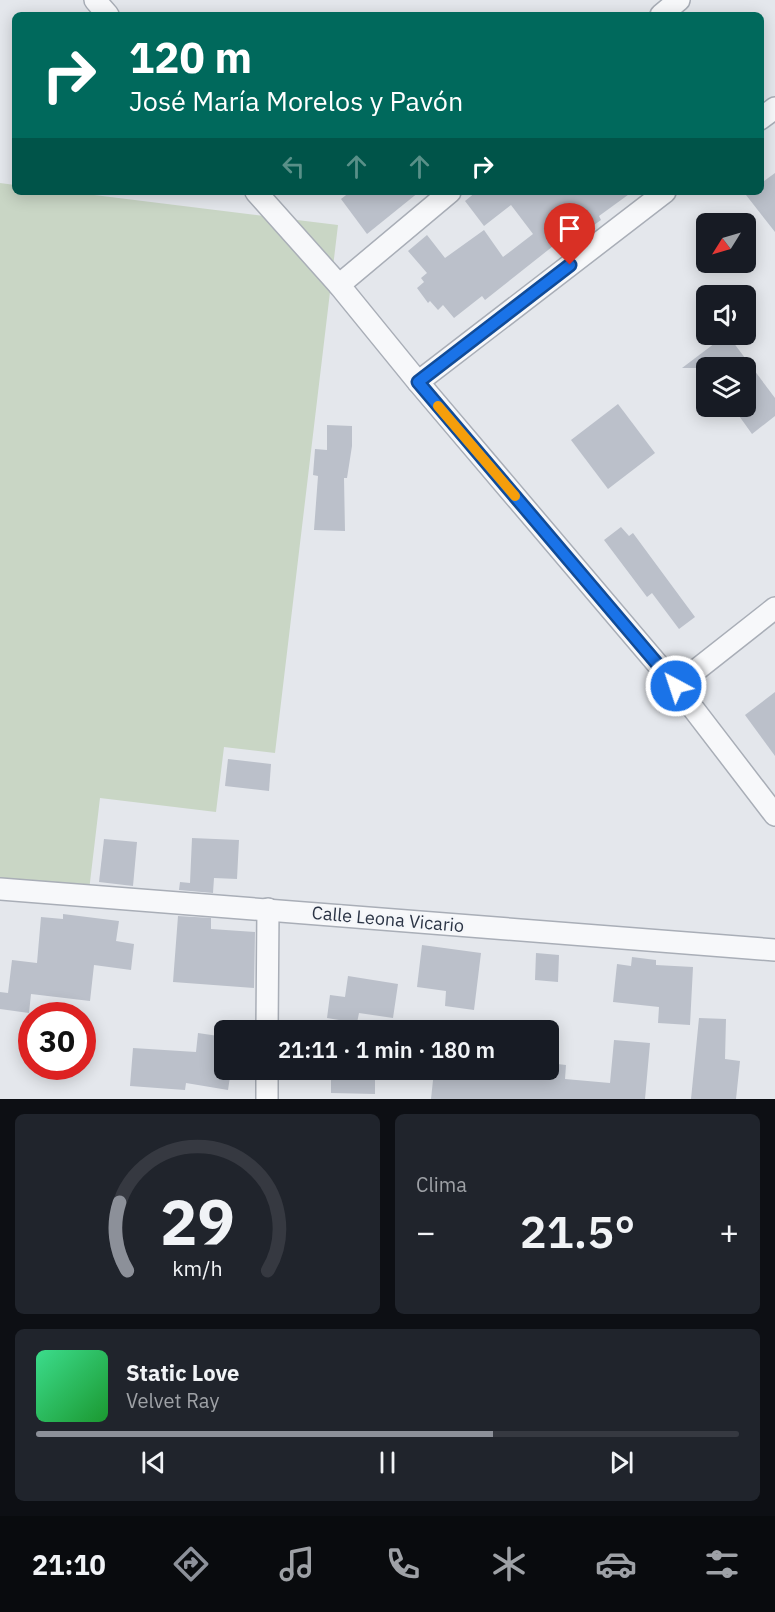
<!DOCTYPE html>
<html lang="es">
<head>
<meta charset="utf-8">
<style>
  :root { --surface:#171b24; --page:#20242c; --text:#f1f3f6; --muted:#9ea1a6; --line:#363941; --accent:#8c9099 }
  body { margin:0; font-family:"IBM Plex Sans",sans-serif; background:var(--page); color:var(--text); height:100vh; display:flex; flex-direction:column; font-size:22px; white-space:nowrap }
  * { box-sizing:border-box; margin:0 }
  p { font-size:20px; color:var(--muted) }
  .icon { flex:none; width:33px; height:33px; fill:none; stroke:currentColor; stroke-width:2; stroke-linecap:round; stroke-linejoin:round }
  .map { position:relative; height:1099px; overflow:hidden }
  .details { display:flex; flex-direction:column; gap:15px; padding:15px; background:#0d0f14; flex:1 }
  .details>* { flex:none }
  .top-card { position:absolute; left:12px; top:12px; width:752px; height:183px; border-radius:9px; box-shadow:0 3px 15px #0003; background:#00695c; color:#fff; overflow:hidden }
  .needle { width:39px; rotate:233deg }
  .fabs { position:absolute; left:696px; top:213px; display:grid; gap:12px }
  .fabs a { display:grid; place-items:center; width:60px; height:60px; border-radius:9px; background:var(--surface); box-shadow:0 3px 15px #0003; font-size:30px }
  .speed { position:absolute; left:18px; top:1002px; display:flex; gap:12px; font-size:30px; font-weight:700; text-align:center }
  .speed>* { display:grid; place-content:center; width:78px; height:78px; border-radius:50%; background:var(--surface); box-shadow:0 3px 15px #0003; line-height:1 }
  .speed .limit { border:9px solid #d22; background:#fff; color:#111 }
  .pin { position:absolute; display:grid; place-items:center; width:51px; height:51px; color:#fff; margin:-62px -26px; border-radius:50% 50% 50% 0; rotate:-45deg; box-shadow:0 0 6px #0007 }
  .pin .icon { rotate:45deg }
  .me { position:absolute; width:66px; margin:-33px; rotate:320deg; stroke-linejoin:round; filter:drop-shadow(0 0 4px #0008) }
  .turn { display:flex; align-items:center; gap:21px; height:126px; padding:0 18px; font-size:27px }
  .turn .icon { width:78px; height:78px; stroke-width:2.5 }
  .turn b { display:block; font-size:42px; line-height:51px }
  .lanes { display:flex; align-items:center; height:57px; padding:0 18px; background:#0003; justify-content:center; gap:30px; direction:ltr }
  .lanes .off { opacity:.35 }
  .big { font-size:45px; font-weight:600; line-height:1.1 }
  .details .card { flex:1; display:flex; flex-direction:column; justify-content:center; gap:9px; min-width:0; padding:0 21px; border-radius:9px; background:var(--page) }
  .details .dial { align-items:center; gap:0 }
  .dial svg { height:156px; overflow:visible; fill:none; stroke:var(--line); stroke-width:7; stroke-linecap:round; text-anchor:middle }
  .dial text { fill:var(--text); stroke:none }
  .song { display:flex; align-items:center; gap:18px }
  .cover { width:72px; height:72px; border-radius:9px; background:linear-gradient(135deg,hsl(150 70% 55%),hsl(130 70% 35%)) }
  .played { height:6px; border-radius:3px; background:linear-gradient(90deg,var(--accent) 65%,var(--line) 65%) }
  .keys { display:flex; justify-content:space-around; direction:ltr }
  .heat { display:flex; justify-content:space-between; align-items:center; font-size:33px; direction:ltr }
  .details .tiles { flex:1; display:grid; gap:15px; grid-template-columns:1fr 1fr }
  .card:last-child { grid-column:span 2 }
  .trip { position:absolute; left:214px; top:1020px; width:345px; height:60px; border-radius:9px; background:var(--surface); box-shadow:0 3px 15px #0003; font-weight:600; line-height:60px; text-align:center }
  .dock { display:flex; height:96px; justify-content:space-around; align-items:center; background:#090b0e; color:var(--muted) }
  .dock .icon { width:42px; height:42px }
  .dock .current { color:var(--accent) }
  .dock b { font-size:27px; color:var(--text) }
  .map>svg:first-child { display:block }
  .green { fill:#c9d6c5 }
  .building { fill:#bbc0ca }
  .lines { fill:none; stroke-linecap:round; stroke-linejoin:round }
  .minor-casing { stroke:#a9aeb7; stroke-width:24 }
  .minor { stroke:#f7f8fa; stroke-width:21 }
  .route-casing { stroke:#114b97; stroke-width:15 }
  .route { stroke:#1a73e8; stroke-width:10 }
  .slow { stroke:#f59e0b; stroke-width:10 }
  .labels { text-anchor:middle; dominant-baseline:central; stroke-width:5; stroke-linejoin:round; paint-order:stroke }
  .street-label { font-size:18px; fill:#2b3445; stroke:#f4f6f9 }
</style>
</head>
<body>
<div class="map">
<svg width="775" height="1099" viewBox="0 0 775 1099">
  <rect width="100%" height="100%" fill="#e4e7ec"/>
  <!-- green -->
  <polygon class="green" points="0,183 15,185 15,192 70,192 338,225 275,753 224,747 216,812 100,798 88,899 0,888"/>
  <!-- building -->
  <g class="building">
    <polygon points="775,173 775,232 746,195 750,192 760,192 760,184"/>
    <polygon points="350,192 419,192 367,234 341,199"/>
    <polygon points="476,192 632,192 599,216 601,220 584,232 581,229 564,241 562,239 485,300 482,296 454,318 443,305 438,310 430,301 428,303 417,288 424,282 421,278 427,273 408,251 427,235 445,258 484,230 503,257 533,234 511,205 484,226 465,201"/>
    <polygon points="727,334 775,398 775,416 752,434 732,406 746,406 746,368 682,368"/>
    <polygon points="618,404 655,453 608,489 571,440"/>
    <polygon points="327,425 352,426 352,446 347,478 344,478 345,531 314,530 318,476 313,475 315,449 327,450"/>
    <polygon points="621,527 629,536 633,533 695,617 679,629 652,593 647,597 604,540"/>
    <polygon points="775,692 775,756 745,715"/>
    <polygon points="228,759 271,764 269,791 225,786"/>
    <polygon points="192,838 239,840 237,879 214,878 213,893 179,890 180,882 190,883"/>
    <polygon points="104,839 137,842 133,886 99,882"/>
    <polygon points="63,914 119,921 116,941 134,944 131,970 94,965 90,1001 31,994 29,1013 0,1009 0,992 8,993 12,960 37,963 41,917 63,919"/>
    <polygon points="178,916 211,918 211,929 255,932 254,988 173,982"/>
    <polygon points="422,945 481,953 474,1010 445,1006 446,991 417,987"/>
    <polygon points="536,953 559,955 558,982 535,980"/>
    <polygon points="632,957 656,960 656,965 693,967 690,1025 658,1023 659,1007 613,1002 617,964 631,966"/>
    <polygon points="348,976 398,984 393,1018 359,1013 357,1023 327,1018 330,995 345,997"/>
    <polygon points="699,1018 726,1019 725,1059 740,1061 736,1099 691,1099"/>
    <polygon points="198,1033 225,1037 225,1070 231,1070 228,1090 186,1083 185,1090 130,1086 133,1048 196,1052"/>
    <polygon points="614,1040 650,1043 645,1099 431,1099 434,1071 454,1073 454,1070 487,1072 487,1070 549,1070 549,1063 566,1065 565,1079 610,1083"/>
    <polygon points="331,1070 375,1070 375,1094 331,1093"/>
  </g>
  <g class="lines">
    <defs>
      <g id="minor">
        <polyline points="95,0 108,15"/>
        <polyline points="661,15 679,0"/>
        <polyline points="760,119 775,108"/>
        <polyline points="256,192 339,285 418,382 676,686 775,815"/>
        <polyline points="339,285 450,192"/>
        <polyline points="418,382 665,192"/>
        <polyline points="676,686 775,608"/>
        <polyline points="0,889 775,950"/>
        <polyline points="267,1030 268,909"/>
        <polyline points="267,1099 267,1070"/>
      </g>
    </defs>
    <!-- minor casing -->
    <use href="#minor" class="minor-casing"/>
    <!-- minor -->
    <use href="#minor" class="minor"/>
  </g>
  <g class="lines">
    <defs>
      <polyline id="route" points="570,265 418,382 676,686"/>
    </defs>
    <!-- route casing -->
    <use href="#route" class="route-casing"/>
    <!-- route -->
    <use href="#route" class="route"/>
    <!-- slow -->
    <polyline class="slow" points="438,406 515,496"/>
  </g>
  <g class="labels">
    <!-- street labels -->
    <g class="street-label">
      <text transform="translate(388 919) rotate(5)">Calle Leona Vicario</text>
    </g>
  </g>
</svg>
<div class="fabs">
<a><svg class="needle" viewBox="-14 -14 28 28"><path d="M0-13l5 13h-10z" fill="#e53935"/><path d="M0 13l5-13h-10z" fill="#9ea1a6"/></svg></a>
<a><svg class="icon" aria-label="sound" viewBox="0 0 24 24"><path d="M4 9h4l5-4v14l-5-4H4zM17 9q2 3 0 6"/></svg></a>
<a><svg class="icon" aria-label="layers" viewBox="0 0 24 24"><path d="M12 4l9 5-9 5-9-5zM3 14l9 5 9-5"/></svg></a>
</div>
<div class="speed"><div class="limit">30</div></div>
<div class="pin" style="left:570px;top:265px;background:#d93025"><svg class="icon" aria-label="arrive" viewBox="0 0 24 24"><path d="M6 21V4h12l-3 4 3 4H6"/></svg></div>
<svg class="me" style="left:676px;top:686px" viewBox="-20 -20 40 40"><circle r="17" fill="#1a73e8" stroke="#fff" stroke-width="3"/><path d="M0-11L8 9 0 5-8 9z" fill="#fff"/></svg>
<div class="trip">21:11 · 1 min · 180 m</div>
<div class="top-card">
<div class="turn"><svg class="icon" aria-label="right" viewBox="0 0 24 24"><path d="M7 20v-9h11M14 6l5 5-5 5"/></svg><div><b>120 m</b>José María Morelos y Pavón</div></div>
<div class="lanes"><svg class="icon off" aria-label="left" viewBox="0 0 24 24"><path d="M17 20v-9H6M10 6l-5 5 5 5"/></svg><svg class="icon off" aria-label="ahead" viewBox="0 0 24 24"><path d="M12 20V5M6 11l6-6 6 6"/></svg><svg class="icon off" aria-label="ahead" viewBox="0 0 24 24"><path d="M12 20V5M6 11l6-6 6 6"/></svg><svg class="icon" aria-label="right" viewBox="0 0 24 24"><path d="M7 20v-9h11M14 6l5 5-5 5"/></svg></div>
</div>
</div>
<section class="details">
<div class="tiles">
<div class="card dial"><svg viewBox="0 0 100 80">
<path d="M14 69A42 42 0 1 1 86 69"/>
<path d="M14 69A42 42 0 0 1 10 34" stroke="#8c9099"/>
<text x="50" y="56" font-size="32" font-weight="700">29</text>
<text x="50" y="72" font-size="11">km/h</text>
</svg></div>
<div class="card"><p>Clima</p>
<div class="heat"><a>−</a><b class="big">21.5°</b><a>+</a></div>
</div>
<div class="card">
<div class="song"><i class="cover"></i><div><b>Static Love</b><p>Velvet Ray</p></div></div>
<div class="played"></div>
<div class="keys"><svg class="icon" aria-label="previous" viewBox="0 0 24 24"><path d="M18 5L8 12l10 7zM5 5v14"/></svg><svg class="icon" aria-label="pause" viewBox="0 0 24 24"><path d="M8 5v14M16 5v14"/></svg><svg class="icon" aria-label="next" viewBox="0 0 24 24"><path d="M6 5l10 7-10 7zM19 5v14"/></svg></div>
</div>
</div>
</section>
<nav class="dock">
<b>21:10</b>
<svg class="icon current" aria-label="directions" viewBox="0 0 24 24"><path d="M12 3l9 9-9 9-9-9zM9 14v-3h6M13 9l2 2-2 2"/></svg>
<svg class="icon" aria-label="music" viewBox="0 0 24 24"><path d="M9 18V5l10-2v13"/><circle cx="6" cy="18" r="3"/><circle cx="16" cy="16" r="3"/></svg>
<svg class="icon" aria-label="phone" viewBox="0 0 24 24"><path d="M5 4h4l2 5-3 2q2 4 5 5l2-3 5 2v4C11 20 4 13 5 4z"/></svg>
<svg class="icon" aria-label="climate" viewBox="0 0 24 24"><path d="M12 3v18M4 7l16 10M4 17L20 7"/></svg>
<svg class="icon" aria-label="car" viewBox="0 0 24 24"><path d="M5 17H2v-5l4-1 3-4h7l3 4 3 1v5h-3M9 17h6M6 11h13"/><circle cx="7" cy="17" r="2"/><circle cx="17" cy="17" r="2"/></svg>
<svg class="icon" aria-label="filters" viewBox="0 0 24 24"><path d="M4 7h16M4 17h16"/><circle cx="9" cy="7" r="2"/><circle cx="15" cy="17" r="2"/></svg>
</nav>
</body>
</html>
